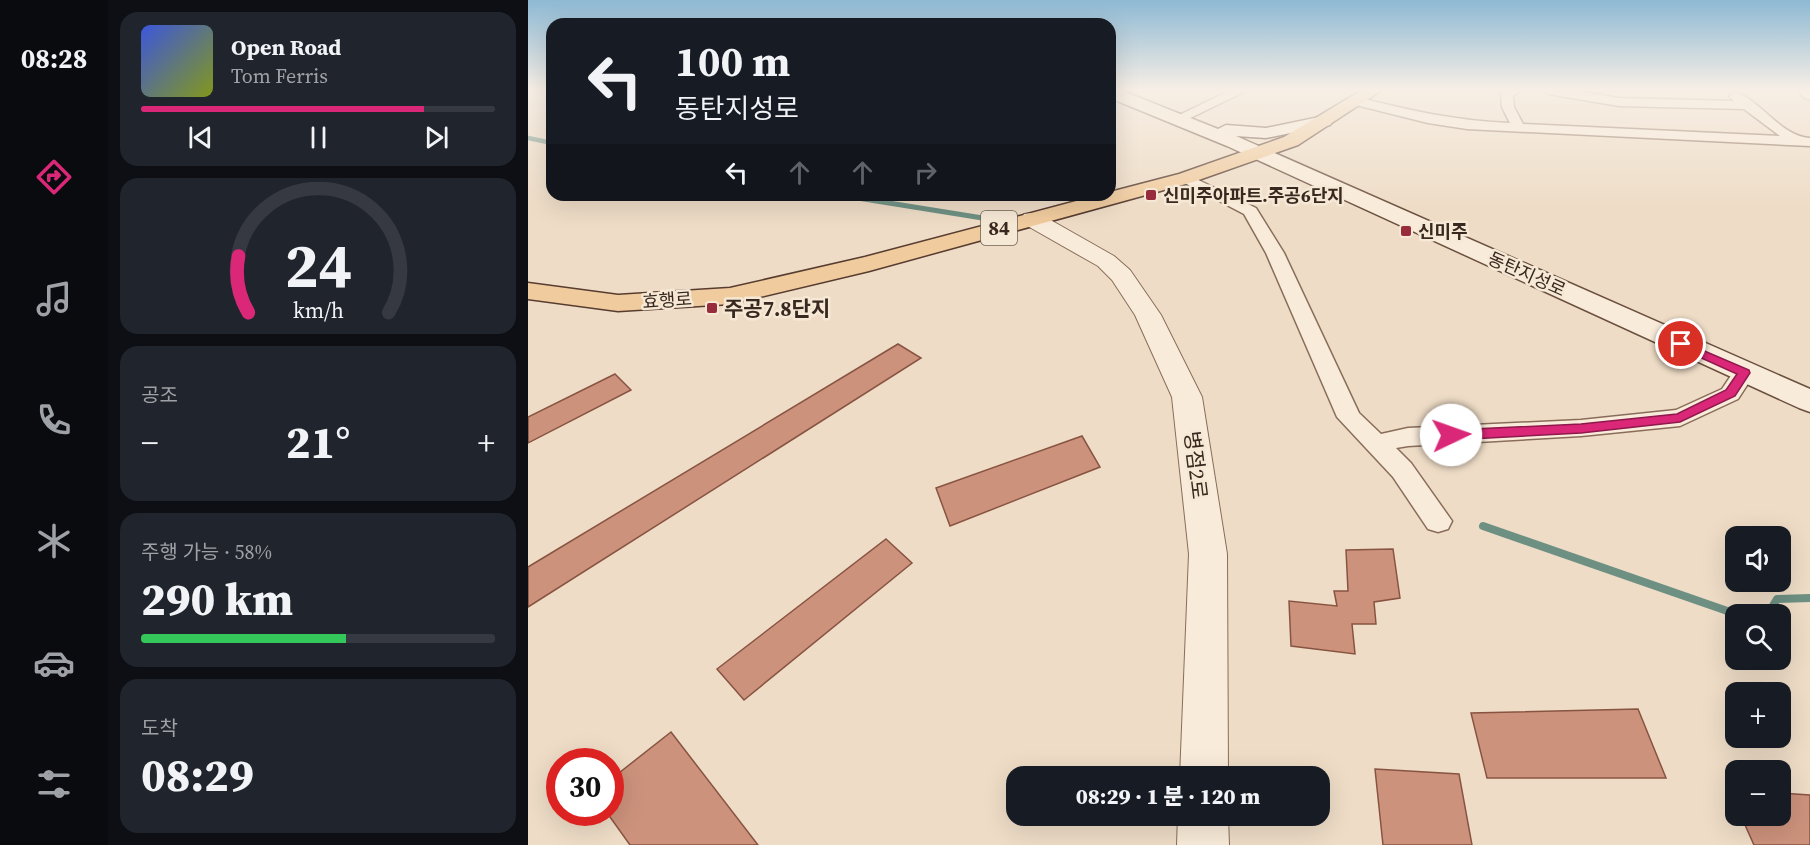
<!DOCTYPE html>
<html lang="ko">
<head>
<meta charset="utf-8">
<style>
  :root { --surface:#171b24; --page:#20242c; --text:#f1f3f6; --muted:#9ea1a6; --line:#363941; --accent:#db2777 }
  body { margin:0; font-family:"Source Serif 4","Noto Sans KR",serif; background:var(--page); color:var(--text); height:100vh; display:flex; flex-direction:column; font-size:22px; white-space:nowrap }
  * { box-sizing:border-box; margin:0 }
  p { font-size:20px; color:var(--muted) }
  .icon { flex:none; width:33px; height:33px; fill:none; stroke:currentColor; stroke-width:2; stroke-linecap:round; stroke-linejoin:round }
  .map { position:relative; flex:1; overflow:hidden }
  .details { display:flex; flex-direction:column; gap:12px; padding:12px; background:#0d0f14; width:420px }
  .details>* { flex:none }
  .guide { position:absolute; left:18px; top:18px; width:570px; height:183px; border-radius:18px; box-shadow:0 6px 24px #0002; background:#171b24; color:var(--text); overflow:hidden }
  .buttons { position:absolute; left:1197px; top:526px; display:grid; gap:12px }
  .buttons a { display:grid; place-items:center; width:66px; height:66px; border-radius:12px; background:var(--surface); box-shadow:0 6px 24px #0002; font-size:30px }
  .speed { position:absolute; left:18px; top:748px; display:flex; gap:12px; font-size:30px; font-weight:700; text-align:center }
  .speed>* { display:grid; place-content:center; width:78px; height:78px; border-radius:50%; background:var(--surface); box-shadow:0 6px 24px #0002; line-height:1 }
  .speed .limit { border:9px solid #d22; background:#fff; color:#111 }
  .pin { position:absolute; display:grid; place-items:center; width:51px; height:51px; color:#fff; margin:-26px; border:3px solid #fff; border-radius:50%; box-shadow:0 2px 6px #0007 }
  .me { position:absolute; width:66px; margin:-33px; rotate:87deg; stroke-linejoin:round; filter:drop-shadow(0 0 4px #0008) }
  .turn { display:flex; align-items:center; gap:21px; height:126px; padding:0 30px; font-size:27px }
  .turn .icon { width:78px; height:78px; stroke-width:2.5 }
  .turn b { display:block; font-size:42px; line-height:51px }
  .lanes { display:flex; align-items:center; height:57px; padding:0 30px; background:#0003; justify-content:center; gap:30px; direction:ltr }
  .lanes .off { opacity:.35 }
  .big { font-size:45px; font-weight:800; line-height:1.1 }
  .details .card { flex:1; display:flex; flex-direction:column; justify-content:center; gap:9px; min-width:0; padding:0 21px; border-radius:18px; background:var(--page) }
  .details .dial { align-items:center; gap:0 }
  .dial svg { height:156px; overflow:visible; fill:none; stroke:var(--line); stroke-width:7; stroke-linecap:round; text-anchor:middle }
  .dial text { fill:var(--text); stroke:none }
  .song { display:flex; align-items:center; gap:18px }
  .cover { width:72px; height:72px; border-radius:9px; background:linear-gradient(135deg,hsl(230 70% 55%),hsl(70 70% 35%)) }
  .played { height:6px; border-radius:3px; background:linear-gradient(90deg,var(--accent) 80%,var(--line) 80%) }
  .keys { display:flex; justify-content:space-around; direction:ltr }
  .heat { display:flex; justify-content:space-between; align-items:center; font-size:33px; direction:ltr }
  .charge { height:9px; border-radius:4px; background:linear-gradient(90deg,#34c759 58%,var(--line) 0) }
  .trip { position:absolute; left:478px; top:766px; width:324px; height:60px; border-radius:18px; background:var(--surface); box-shadow:0 6px 24px #0002; font-weight:800; line-height:60px; text-align:center }
  main { display:flex; flex:1; min-height:0 }
  .tab-bar { display:flex; flex-direction:column; width:108px; justify-content:space-around; align-items:center; background:#090b0e; color:var(--muted) }
  .tab-bar .icon { width:42px; height:42px }
  .tab-bar .selected { color:var(--accent) }
  .tab-bar b { font-size:27px; color:var(--text) }
  .map>svg:first-child { display:block }
  .lines { fill:none; stroke-linecap:round; stroke-linejoin:round }
  .stream-far3 { stroke:#6e9083; stroke-width:4.5 }
  .stream-far2 { stroke:#6e9083; stroke-width:5 }
  .stream-far1 { stroke:#6e9083; stroke-width:8 }
  .stream { stroke:#6e9083; stroke-width:11 }
  .building { fill:#cc927c; stroke:#885442; stroke-width:1.5 }
  .minor-casing { stroke:#896d5b; stroke-width:3 }
  .tertiary-casing { stroke:#896d5b; stroke-width:2 }
  .secondary-casing { stroke:#6b4f3f; stroke-width:3 }
  .primary-casing { stroke:#573c30; stroke-width:3 }
  .minor { fill:#f9ebd9; fill-rule:evenodd }
  .tertiary { fill:#f9ebd9; fill-rule:evenodd }
  .secondary { fill:#f9ebd9; fill-rule:evenodd }
  .primary { fill:#f0cb9e; fill-rule:evenodd }
  .route { fill:#db2777; stroke:#8e194d; stroke-width:1.5 }
  .poi-dot { fill:#972c3c; stroke:#f5e8d5; stroke-width:2 }
  .labels { text-anchor:middle; dominant-baseline:central; stroke-width:5; stroke-linejoin:round; paint-order:stroke }
  .far-poi-label { font-size:18px; font-weight:bold; fill:#39281f; stroke:#f5e8d5; text-anchor:start }
  .far-street-label { font-size:18px; fill:#39281f; stroke:#f5e8d5 }
  .shield { fill:#f5e8d5; stroke:#716256; stroke-width:1.5 }
  .shield-label { font-size:20px; font-weight:bold; fill:#39281f }
  .poi-label { font-size:21px; font-weight:bold; fill:#39281f; stroke:#f5e8d5; text-anchor:start }
  .street-label { font-size:21px; fill:#39281f; stroke:#f5e8d5 }
</style>
</head>
<body>
<main>
<nav class="tab-bar">
<b>08:28</b>
<svg class="icon selected" aria-label="directions" viewBox="0 0 24 24"><path d="M12 3l9 9-9 9-9-9zM9 14v-3h6M13 9l2 2-2 2"/></svg>
<svg class="icon" aria-label="music" viewBox="0 0 24 24"><path d="M9 18V5l10-2v13"/><circle cx="6" cy="18" r="3"/><circle cx="16" cy="16" r="3"/></svg>
<svg class="icon" aria-label="phone" viewBox="0 0 24 24"><path d="M5 4h4l2 5-3 2q2 4 5 5l2-3 5 2v4C11 20 4 13 5 4z"/></svg>
<svg class="icon" aria-label="climate" viewBox="0 0 24 24"><path d="M12 3v18M4 7l16 10M4 17L20 7"/></svg>
<svg class="icon" aria-label="car" viewBox="0 0 24 24"><path d="M5 17H2v-5l4-1 3-4h7l3 4 3 1v5h-3M9 17h6M6 11h13"/><circle cx="7" cy="17" r="2"/><circle cx="17" cy="17" r="2"/></svg>
<svg class="icon" aria-label="filters" viewBox="0 0 24 24"><path d="M4 7h16M4 17h16"/><circle cx="9" cy="7" r="2"/><circle cx="15" cy="17" r="2"/></svg>
</nav>
<section class="details">
<div class="card">
<div class="song"><i class="cover"></i><div><b>Open Road</b><p>Tom Ferris</p></div></div>
<div class="played"></div>
<div class="keys"><svg class="icon" aria-label="previous" viewBox="0 0 24 24"><path d="M18 5L8 12l10 7zM5 5v14"/></svg><svg class="icon" aria-label="pause" viewBox="0 0 24 24"><path d="M8 5v14M16 5v14"/></svg><svg class="icon" aria-label="next" viewBox="0 0 24 24"><path d="M6 5l10 7-10 7zM19 5v14"/></svg></div>
</div>
<div class="card dial"><svg viewBox="0 0 100 80">
<path d="M14 69A42 42 0 1 1 86 69"/>
<path d="M14 69A42 42 0 0 1 9 40" stroke="#db2777"/>
<text x="50" y="56" font-size="32" font-weight="700">24</text>
<text x="50" y="72" font-size="11">km/h</text>
</svg></div>
<div class="card"><p>공조</p>
<div class="heat"><a>−</a><b class="big">21°</b><a>+</a></div>
</div>
<div class="card"><p>주행 가능 · 58%</p><b class="big">290 km</b><div class="charge"></div></div>
<div class="card"><p>도착</p><b class="big">08:29</b></div>
</section>
<div class="map">
<svg width="1282" height="845" viewBox="0 0 1282 845">
  <rect width="100%" height="100%" fill="#eedcc6"/>
  <g class="lines">
    <!-- stream-far3 -->
    <polyline class="stream-far3" points="0,138 24,143"/>
    <!-- stream-far2 -->
    <polyline class="stream-far2" points="311,195 467,220"/>
    <!-- stream-far1 -->
    <g class="stream-far1">
      <polyline points="955,526 1208,614"/>
      <polyline points="1240,614 1249,599 1282,598"/>
    </g>
    <!-- stream -->
    <g class="stream">
      <polyline points="1202,612 1212,615"/>
      <polyline points="1239,615 1241,612"/>
    </g>
  </g>
  <!-- building -->
  <g class="building">
    <polygon points="370,344 393,358 0,607 0,567"/>
    <polygon points="87,374 103,390 0,443 0,417"/>
    <polygon points="554,436 572,467 422,526 408,488"/>
    <polygon points="358,539 384,563 216,700 189,669"/>
    <polygon points="865,549 872,598 846,602 848,624 824,624 827,654 763,646 761,601 809,606 806,591 820,591 818,550"/>
    <polygon points="1110,709 1138,778 959,778 943,713"/>
    <polygon points="143,732 230,845 102,845 82,817 82,780"/>
    <polygon points="847,769 931,774 944,845 855,845"/>
    <polygon points="1252,793 1282,795 1282,845 1226,845 1213,816 1252,816"/>
  </g>
  <g class="lines">
    <defs>
      <g id="minor">
        <polygon points="703,90 720,90 654,122 649,123 643,119"/>
        <path d="M977,90H993L985,96L986,107L995,124L1252,136L1216,109L1091,106L1020,94L1014,90H1043L1091,98L1206,101L1201,96L1207,92C1234,101 1252,136 1282,138V146L939,129L900,123L824,104L822,101L828,97C880,110 929,121 982,123L974,107L973,94Z"/>
        <polygon points="658,174 728,208 756,253 831,413 853,434 880,428 1053,420 1148,410 1194,389 1208,368 1216,366 1224,368 1227,373 1210,399 1152,426 1053,436 880,446 868,448 883,463 924,521 920,529 910,532 900,529 865,477 809,417 738,253 716,214 653,181 651,178"/>
      </g>
      <g id="tertiary">
        <polygon points="1269,90 1282,90 1282,100 1276,98"/>
        <polygon points="504,213 512,214 586,256 602,270 633,315 674,397 699,554 700,777 652,777 661,554 644,397 607,315 584,280 570,266 496,224 493,219 496,214"/>
        <polygon points="650,816 700,816 701,845 649,845"/>
      </g>
      <polygon id="secondary" points="582,90 592,90 690,129 698,125 738,128 796,116 802,117 805,121 802,125 738,138 708,136 1282,389 1282,412 1271,408 699,146 582,98"/>
      <polygon id="primary" points="834,90 854,90 770,145 665,182 341,271 202,304 90,311 0,299 0,283 90,295 202,288 337,257 571,195 582,195 582,192 651,174 756,137"/>
    </defs>
    <!-- minor casing -->
    <use href="#minor" class="minor-casing"/>
    <!-- tertiary casing -->
    <use href="#tertiary" class="tertiary-casing"/>
    <!-- secondary casing -->
    <use href="#secondary" class="secondary-casing"/>
    <!-- primary casing -->
    <use href="#primary" class="primary-casing"/>
    <!-- minor -->
    <use href="#minor" class="minor"/>
    <!-- tertiary -->
    <use href="#tertiary" class="tertiary"/>
    <!-- secondary -->
    <use href="#secondary" class="secondary"/>
    <!-- primary -->
    <use href="#primary" class="primary"/>
  </g>
  <!-- sky -->
  <linearGradient id="sky" x2="0" y2="1"><stop stop-color="#8eb9d4"/><stop offset="0.43" stop-color="#f7efe5"/><stop offset="1" stop-color="#f7efe5" stop-opacity="0"/></linearGradient>
  <rect width="1282" height="209" fill="url(#sky)"/>
  <!-- route -->
  <polygon class="route" points="1153,341 1221,370 1222,373 1207,396 1152,422 1053,433 923,440 916,435 923,430 1053,424 1149,414 1198,390 1209,374 1149,347 1149,342"/>
  <!-- markers -->
  <g class="poi-dot">
    <rect x="617" y="189" width="12" height="12" rx="3"/>
    <rect x="872" y="225" width="12" height="12" rx="3"/>
    <rect x="178" y="302" width="12" height="12" rx="3"/>
  </g>
  <g class="labels">
    <!-- far-poi labels -->
    <g class="far-poi-label">
      <text x="635" y="195">신미주아파트.주공6단지</text>
      <text x="890" y="231">신미주</text>
    </g>
    <!-- far-street labels -->
    <g class="far-street-label">
      <text transform="translate(999 274) rotate(24)">동탄지성로</text>
      <text transform="translate(139 300) rotate(-4)">효행로</text>
    </g>
    <!-- shield labels -->
    <rect class="shield" x="453" y="211" width="36" height="34" rx="4.5"/>
    <g class="shield-label">
      <text x="471" y="228">84</text>
    </g>
    <!-- poi labels -->
    <g class="poi-label">
      <text x="196" y="308">주공7.8단지</text>
    </g>
    <!-- street labels -->
    <g class="street-label">
      <text transform="translate(668 465) rotate(83)">병점2로</text>
    </g>
  </g>
</svg>
<div class="buttons">
<a><svg class="icon" aria-label="sound" viewBox="0 0 24 24"><path d="M4 9h4l5-4v14l-5-4H4zM17 9q2 3 0 6"/></svg></a>
<a><svg class="icon" aria-label="search" viewBox="0 0 24 24"><circle cx="10" cy="10" r="6"/><path d="M15 15l6 6"/></svg></a>
<a>+</a>
<a>−</a>
</div>
<div class="speed"><div class="limit">30</div></div>
<div class="pin" style="left:1153px;top:344px;background:#d93025"><svg class="icon" aria-label="arrive" viewBox="0 0 24 24"><path d="M6 21V4h12l-3 4 3 4H6"/></svg></div>
<svg class="me" style="left:923px;top:435px" viewBox="-20 -20 40 40"><circle r="19" fill="#fff"/><path d="M0-13L10 11 0 6-10 11z" fill="#db2777"/></svg>
<div class="trip">08:29 · 1 분 · 120 m</div>
<div class="guide">
<div class="turn"><svg class="icon" aria-label="left" viewBox="0 0 24 24"><path d="M17 20v-9H6M10 6l-5 5 5 5"/></svg><div><b>100 m</b>동탄지성로</div></div>
<div class="lanes"><svg class="icon" aria-label="left" viewBox="0 0 24 24"><path d="M17 20v-9H6M10 6l-5 5 5 5"/></svg><svg class="icon off" aria-label="ahead" viewBox="0 0 24 24"><path d="M12 20V5M6 11l6-6 6 6"/></svg><svg class="icon off" aria-label="ahead" viewBox="0 0 24 24"><path d="M12 20V5M6 11l6-6 6 6"/></svg><svg class="icon off" aria-label="right" viewBox="0 0 24 24"><path d="M7 20v-9h11M14 6l5 5-5 5"/></svg></div>
</div>
</div>
</main>
</body>
</html>
